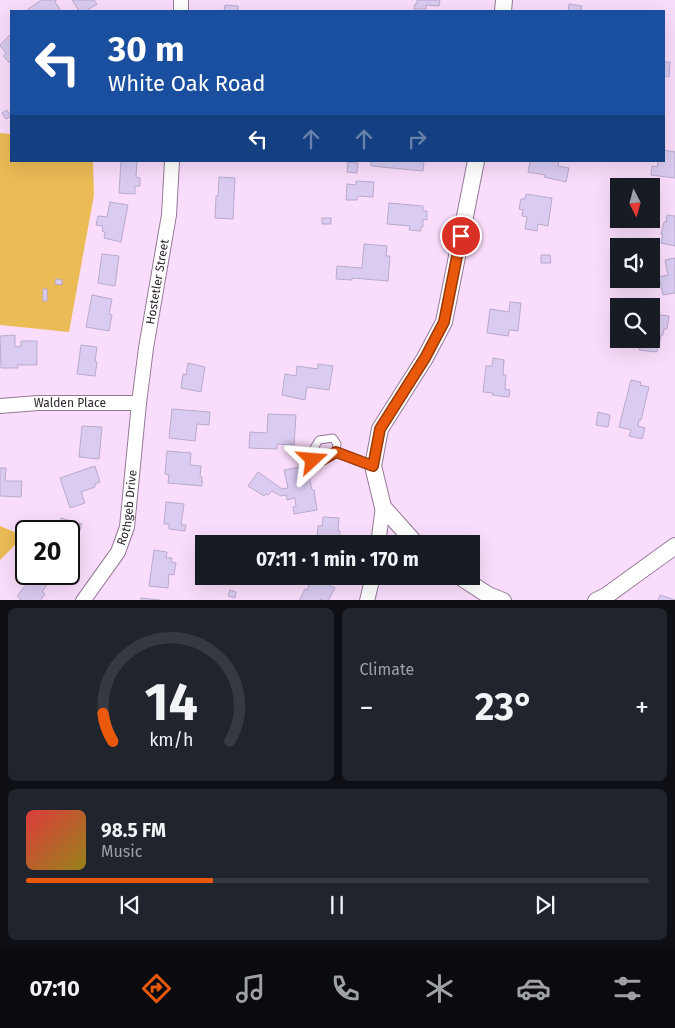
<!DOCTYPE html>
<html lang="en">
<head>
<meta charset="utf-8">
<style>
  :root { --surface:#171b24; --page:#20242c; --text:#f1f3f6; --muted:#9ea1a6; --line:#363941; --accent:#ea580c }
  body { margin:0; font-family:"Fira Sans",sans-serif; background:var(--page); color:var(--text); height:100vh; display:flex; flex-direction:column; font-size:19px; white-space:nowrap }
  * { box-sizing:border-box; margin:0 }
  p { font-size:16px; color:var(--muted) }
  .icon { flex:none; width:28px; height:28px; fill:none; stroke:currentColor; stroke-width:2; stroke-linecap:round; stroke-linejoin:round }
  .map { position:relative; height:600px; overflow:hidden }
  .sheet { display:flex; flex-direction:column; gap:8px; padding:8px; background:#0d0f14; flex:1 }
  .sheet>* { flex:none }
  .banner { position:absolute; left:10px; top:10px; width:655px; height:152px; border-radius:0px; box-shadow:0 5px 20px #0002; background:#1a4fa0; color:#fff; overflow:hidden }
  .needle { width:32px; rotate:174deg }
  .buttons { position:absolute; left:610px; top:178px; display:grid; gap:10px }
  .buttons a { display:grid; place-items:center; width:50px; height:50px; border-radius:0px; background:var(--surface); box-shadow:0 5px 20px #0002; font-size:25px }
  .speed { position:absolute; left:15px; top:520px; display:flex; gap:10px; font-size:25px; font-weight:700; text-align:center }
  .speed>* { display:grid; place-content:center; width:65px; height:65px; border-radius:50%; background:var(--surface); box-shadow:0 5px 20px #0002; line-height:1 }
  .speed .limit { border:2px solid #111; border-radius:8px; background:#fff; color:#111 }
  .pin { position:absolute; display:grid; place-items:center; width:42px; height:42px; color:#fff; margin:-21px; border:2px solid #fff; border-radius:50%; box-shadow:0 1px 5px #0007 }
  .me { position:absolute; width:55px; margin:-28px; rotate:71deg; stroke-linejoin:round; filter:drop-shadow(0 0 4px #0008) }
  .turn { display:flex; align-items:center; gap:18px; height:105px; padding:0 15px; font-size:22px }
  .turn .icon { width:65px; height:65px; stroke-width:2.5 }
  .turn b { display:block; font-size:35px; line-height:42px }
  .lanes { display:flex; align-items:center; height:48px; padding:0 15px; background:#0003; justify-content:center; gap:25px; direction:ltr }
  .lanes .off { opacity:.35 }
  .big { font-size:38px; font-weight:700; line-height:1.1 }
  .sheet .card { flex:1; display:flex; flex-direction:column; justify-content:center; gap:8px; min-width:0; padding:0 18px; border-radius:8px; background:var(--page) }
  .sheet .dial { align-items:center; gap:0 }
  .dial svg { height:130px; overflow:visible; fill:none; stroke:var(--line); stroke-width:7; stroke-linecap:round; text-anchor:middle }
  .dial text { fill:var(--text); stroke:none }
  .song { display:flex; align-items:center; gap:15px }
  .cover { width:60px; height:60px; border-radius:8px; background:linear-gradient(135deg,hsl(0 70% 55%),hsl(50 70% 35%)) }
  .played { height:5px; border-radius:2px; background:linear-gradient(90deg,var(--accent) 30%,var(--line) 30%) }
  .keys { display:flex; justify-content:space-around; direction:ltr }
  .heat { display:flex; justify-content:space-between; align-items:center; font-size:28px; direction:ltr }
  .sheet .tiles { flex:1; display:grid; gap:8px; grid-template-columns:1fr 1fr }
  .card:last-child { grid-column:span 2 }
  .trip { position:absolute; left:195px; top:535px; width:285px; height:50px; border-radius:0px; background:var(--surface); box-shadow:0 5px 20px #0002; font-weight:700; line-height:50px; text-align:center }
  .menu { display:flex; height:80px; justify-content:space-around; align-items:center; background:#090b0e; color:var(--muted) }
  .menu .icon { width:35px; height:35px }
  .menu .selected { color:var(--accent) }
  .menu b { font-size:22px; color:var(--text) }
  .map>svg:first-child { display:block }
  .green { fill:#ebbb55 }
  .building { fill:#dacbf0; stroke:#b9aace }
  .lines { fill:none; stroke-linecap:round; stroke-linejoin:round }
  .service-casing { stroke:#947996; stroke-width:9 }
  .minor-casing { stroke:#947996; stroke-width:16 }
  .tertiary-casing { stroke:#947996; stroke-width:18 }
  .service { stroke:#fff; stroke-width:7 }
  .minor { stroke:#fff; stroke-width:14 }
  .tertiary { stroke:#fff; stroke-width:16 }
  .route-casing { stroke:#983908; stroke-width:12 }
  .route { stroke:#ea580c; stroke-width:9 }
  .labels { text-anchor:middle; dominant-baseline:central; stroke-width:4; stroke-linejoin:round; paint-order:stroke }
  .street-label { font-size:12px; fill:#2d222e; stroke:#faddfc }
</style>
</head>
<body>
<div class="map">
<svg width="675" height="601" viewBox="0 0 675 601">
  <rect width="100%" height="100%" fill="#faddfc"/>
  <!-- green -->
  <g class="green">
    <polygon points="0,133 11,134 11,161 93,161 94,195 69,332 0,325"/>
    <polygon points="0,526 24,536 0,560"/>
  </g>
  <!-- building -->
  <g class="building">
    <polygon points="41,0 56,0 56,1 55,2 60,9 58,11 28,11 27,10"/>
    <polygon points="72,0 94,0 97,4 86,11 79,11"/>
    <polygon points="417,0 440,0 439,6 426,5 426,9 414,9 415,4 417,4"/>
    <polygon points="569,4 582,6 581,11 568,11"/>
    <polygon points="225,5 238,6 238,11 224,11"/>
    <polygon points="11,34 11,64 3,56 6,53 0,46 0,45"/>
    <polygon points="664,62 670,62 669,77 664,76"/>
    <polygon points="7,110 11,116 6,119 2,113"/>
    <polygon points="664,150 675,152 675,178 651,175 652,166 657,167 658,161 664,161"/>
    <polygon points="121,161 137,161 136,177 140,178 140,186 135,186 135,194 119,193"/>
    <polygon points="371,161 424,161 423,171 371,166"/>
    <polygon points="527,161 559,161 558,166 569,168 566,182 544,177 545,175 528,172 530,162"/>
    <polygon points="348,162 358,163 357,173 347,172"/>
    <polygon points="219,177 235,178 233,219 215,218 216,196 218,196"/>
    <polygon points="356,181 374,182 373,197 358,196 357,200 346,200 347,184 356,185"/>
    <polygon points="526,194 552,198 548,226 538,224 537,231 525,229 527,217 522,216 523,210 519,209 521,199 525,199"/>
    <polygon points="110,202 128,205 121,242 104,238 105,232 102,231 103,226 96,225 98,216 107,217"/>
    <polygon points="389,203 423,206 423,211 427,211 427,220 423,219 423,227 421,227 421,231 409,230 410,226 387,224"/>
    <polygon points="667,215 675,216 675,246 661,243 663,234 661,234 664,222 666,222"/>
    <rect x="322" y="218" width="9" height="6"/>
    <polygon points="364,244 387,246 386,256 390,256 388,281 352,278 352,280 336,279 337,266 362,268"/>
    <polygon points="102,254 119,256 115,286 98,283"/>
    <polygon points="541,255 550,255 551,263 541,263"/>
    <polygon points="675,258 675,293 663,295 659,277 668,275 665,260"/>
    <polygon points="56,279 62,280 62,285 55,284"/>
    <rect x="43" y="289" width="4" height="12"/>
    <polygon points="92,295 112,299 109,314 112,315 109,331 86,327"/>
    <polygon points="510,302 521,303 518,331 509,330 508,336 487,333 490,309 509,312"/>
    <polygon points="651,314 669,316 667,329 664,329 663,335 661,335 659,346 658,345 657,352 639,350 641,339 651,339"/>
    <polygon points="15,335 15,347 21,346 21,341 37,341 37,365 17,365 18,368 1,368 0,336"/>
    <polygon points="81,345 97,347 95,361 97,362 95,376 77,374"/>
    <polygon points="493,358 504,360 503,375 506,375 505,389 510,390 509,397 492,395 493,393 483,392 486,366 492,366"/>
    <polygon points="188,363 205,367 201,392 181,388 183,374 186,375"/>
    <polygon points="318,364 333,366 329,390 307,387 305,400 282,395 285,374 296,376 297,366 318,369"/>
    <polygon points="631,380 641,382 640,385 649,387 641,420 639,420 638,426 645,428 642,439 629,436 631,430 619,427"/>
    <polygon points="172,409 210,412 209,425 197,424 195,441 169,438"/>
    <polygon points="598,412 610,415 608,427 596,425"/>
    <polygon points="268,414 296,415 294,445 277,444 277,449 249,448 250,432 267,433"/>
    <polygon points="82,426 102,427 99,459 79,457"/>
    <polygon points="167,451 191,453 190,465 201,466 200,477 202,477 202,486 168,483 169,475 165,474"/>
    <polygon points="95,466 100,482 95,484 95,487 81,492 85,503 70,508 60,478"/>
    <polygon points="307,466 312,490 314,490 317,510 294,514 293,507 296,507 295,498 287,500 286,495 281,496 272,491 268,495 266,494 264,496 248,486 258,472 282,489 288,488 284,470"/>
    <polygon points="0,468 6,468 5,481 22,481 21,497 0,496"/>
    <polygon points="166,502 184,504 181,525 186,525 185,531 169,529 169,524 164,524"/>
    <polygon points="323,517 339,518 338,531 340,531 339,544 308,544 308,537 317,538 318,526 322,526"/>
    <polygon points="61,518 82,524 72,555 69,554 69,531 57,531"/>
    <polygon points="154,550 167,552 166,558 172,558 171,562 176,563 174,575 169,574 168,588 149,586"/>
    <polygon points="35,574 45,574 48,576 45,581 48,583 42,592 45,594 40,601 22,601 17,596"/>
    <polygon points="313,577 335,588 328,601 324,601 321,599 320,601 299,601 305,589 307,590"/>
    <polygon points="230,590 236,592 235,598 228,596"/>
    <polygon points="660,595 675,600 675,601 658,601"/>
    <polygon points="141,598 160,600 160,601 141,601"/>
  </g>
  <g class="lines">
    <defs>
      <polyline id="service" points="336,452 337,444 333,438 319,440 311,453 313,460 322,460 336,452 373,466"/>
      <g id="minor">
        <polyline points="181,11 181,0"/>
        <path id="s1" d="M0,406L38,403H139"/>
        <polyline points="378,544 383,507"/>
        <path id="s2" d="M83,601L118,552L127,527L139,403L146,348L169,215L172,161"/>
        <polyline points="367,601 373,576"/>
      </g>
      <g id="tertiary">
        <polyline points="503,11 504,0"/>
        <polyline points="416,544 383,507 373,466 380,429 425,358 444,322 476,161"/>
        <polyline points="459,576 488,595 503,601"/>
        <polyline points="596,601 606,596 675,546"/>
      </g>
    </defs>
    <!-- service casing -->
    <use href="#service" class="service-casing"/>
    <!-- minor casing -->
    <use href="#minor" class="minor-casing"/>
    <!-- tertiary casing -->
    <use href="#tertiary" class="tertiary-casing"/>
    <!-- service -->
    <use href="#service" class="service"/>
    <!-- minor -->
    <use href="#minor" class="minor"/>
    <!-- tertiary -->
    <use href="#tertiary" class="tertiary"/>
  </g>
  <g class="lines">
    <defs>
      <polyline id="route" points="313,460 322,460 336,452 373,466 380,429 425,358 444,322 461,236"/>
    </defs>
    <!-- route casing -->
    <use href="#route" class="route-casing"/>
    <!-- route -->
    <use href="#route" class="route"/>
  </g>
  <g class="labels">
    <!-- street labels -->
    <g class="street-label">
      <text stroke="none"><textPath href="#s2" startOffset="334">Hostetler Street</textPath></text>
      <text stroke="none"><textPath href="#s1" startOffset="70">Walden Place</textPath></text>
      <text stroke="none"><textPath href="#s2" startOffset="106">Rothgeb Drive</textPath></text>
    </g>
  </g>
</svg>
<div class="buttons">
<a><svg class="needle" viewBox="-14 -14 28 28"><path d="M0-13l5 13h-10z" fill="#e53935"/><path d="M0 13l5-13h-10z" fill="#9ea1a6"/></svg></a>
<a><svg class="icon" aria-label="sound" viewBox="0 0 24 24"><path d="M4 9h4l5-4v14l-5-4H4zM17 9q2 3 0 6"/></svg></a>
<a><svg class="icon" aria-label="search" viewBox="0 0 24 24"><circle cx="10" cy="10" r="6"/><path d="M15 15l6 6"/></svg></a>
</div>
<div class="speed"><div class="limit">20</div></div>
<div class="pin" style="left:461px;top:236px;background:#d93025"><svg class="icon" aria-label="arrive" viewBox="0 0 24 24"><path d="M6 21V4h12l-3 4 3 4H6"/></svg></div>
<svg class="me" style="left:313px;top:460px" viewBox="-20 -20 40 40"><path d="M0-17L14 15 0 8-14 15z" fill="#ea580c" stroke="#fff" stroke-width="4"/></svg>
<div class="trip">07:11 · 1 min · 170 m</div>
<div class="banner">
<div class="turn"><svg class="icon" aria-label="left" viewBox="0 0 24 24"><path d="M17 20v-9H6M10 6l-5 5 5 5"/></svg><div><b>30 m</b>White Oak Road</div></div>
<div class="lanes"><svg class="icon" aria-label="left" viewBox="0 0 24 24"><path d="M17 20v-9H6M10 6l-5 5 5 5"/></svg><svg class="icon off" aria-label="ahead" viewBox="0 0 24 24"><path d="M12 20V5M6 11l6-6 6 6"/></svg><svg class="icon off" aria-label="ahead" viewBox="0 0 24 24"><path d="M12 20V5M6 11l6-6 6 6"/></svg><svg class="icon off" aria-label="right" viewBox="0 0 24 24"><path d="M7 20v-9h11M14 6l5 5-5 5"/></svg></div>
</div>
</div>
<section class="sheet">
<div class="tiles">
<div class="card dial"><svg viewBox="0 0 100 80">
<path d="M14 69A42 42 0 1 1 86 69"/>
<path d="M14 69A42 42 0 0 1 8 52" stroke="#ea580c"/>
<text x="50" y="56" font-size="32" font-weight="700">14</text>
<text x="50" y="72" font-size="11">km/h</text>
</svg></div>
<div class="card"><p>Climate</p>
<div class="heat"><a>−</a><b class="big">23°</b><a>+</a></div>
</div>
<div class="card">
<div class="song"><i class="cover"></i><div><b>98.5 FM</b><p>Music</p></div></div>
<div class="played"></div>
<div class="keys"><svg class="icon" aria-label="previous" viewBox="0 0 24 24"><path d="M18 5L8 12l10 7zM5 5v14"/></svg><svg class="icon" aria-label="pause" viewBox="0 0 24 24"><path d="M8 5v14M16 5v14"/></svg><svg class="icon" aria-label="next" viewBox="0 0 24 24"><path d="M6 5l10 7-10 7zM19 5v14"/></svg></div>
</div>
</div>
</section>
<nav class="menu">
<b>07:10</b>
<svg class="icon selected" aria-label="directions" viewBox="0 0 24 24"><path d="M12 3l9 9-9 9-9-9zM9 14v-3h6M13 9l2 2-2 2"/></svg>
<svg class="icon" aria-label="music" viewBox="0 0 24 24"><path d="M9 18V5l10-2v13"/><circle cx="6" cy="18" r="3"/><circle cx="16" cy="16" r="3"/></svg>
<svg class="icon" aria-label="phone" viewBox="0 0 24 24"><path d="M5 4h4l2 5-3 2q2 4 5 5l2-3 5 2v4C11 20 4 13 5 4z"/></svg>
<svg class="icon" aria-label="climate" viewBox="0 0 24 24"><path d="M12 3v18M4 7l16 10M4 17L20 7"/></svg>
<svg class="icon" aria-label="car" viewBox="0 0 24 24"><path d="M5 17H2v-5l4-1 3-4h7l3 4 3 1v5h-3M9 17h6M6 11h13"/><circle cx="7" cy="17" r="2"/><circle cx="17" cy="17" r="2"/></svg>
<svg class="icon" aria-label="filters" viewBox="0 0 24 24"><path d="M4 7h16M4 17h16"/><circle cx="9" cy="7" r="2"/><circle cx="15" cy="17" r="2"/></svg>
</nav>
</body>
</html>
